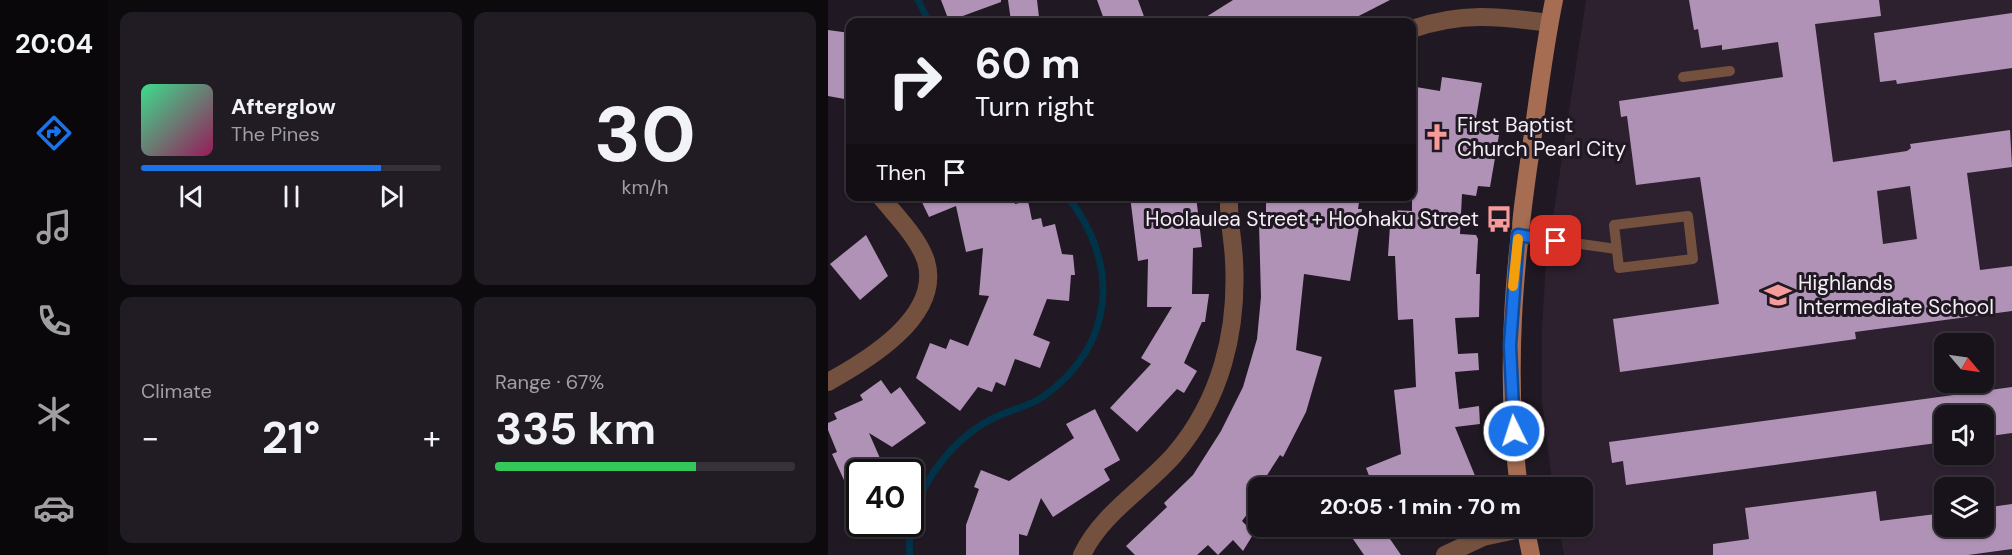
<!DOCTYPE html>
<html lang="en">
<head>
<meta charset="utf-8">
<style>
  :root { --surface:#18121a; --page:#211b23; --text:#f1f3f6; --muted:#9f9ea2; --line:#363239; --accent:#1a73e8 }
  body { margin:0; font-family:"DM Sans",sans-serif; background:var(--page); color:var(--text); height:100vh; display:flex; flex-direction:column; font-size:22px; white-space:nowrap }
  * { box-sizing:border-box; margin:0 }
  p { font-size:20px; color:var(--muted) }
  .icon { flex:none; width:33px; height:33px; fill:none; stroke:currentColor; stroke-width:2; stroke-linecap:round; stroke-linejoin:round }
  .map { position:relative; flex:1; overflow:hidden }
  .drawer { display:flex; flex-direction:column; gap:12px; padding:12px; background:#0d0a0e; width:720px }
  .drawer>* { flex:none }
  .guide { position:absolute; left:18px; top:18px; width:570px; height:183px; border-radius:12px; box-shadow:0 2px 4px #0004,0 0 0 2px var(--line); background:#18121a; color:var(--text); overflow:hidden }
  .needle { width:39px; rotate:119deg }
  .buttons { position:absolute; left:1106px; top:333px; display:grid; gap:12px }
  .buttons a { display:grid; place-items:center; width:60px; height:60px; border-radius:12px; background:var(--surface); box-shadow:0 2px 4px #0004,0 0 0 2px var(--line); font-size:30px }
  .speed { position:absolute; left:18px; top:459px; display:flex; gap:12px; font-size:30px; font-weight:700; text-align:center }
  .speed>* { display:grid; place-content:center; width:78px; height:78px; border-radius:50%; background:var(--surface); box-shadow:0 2px 4px #0004,0 0 0 2px var(--line); line-height:1 }
  .speed .limit { border:3px solid #111; border-radius:9px; background:#fff; color:#111 }
  .pin { position:absolute; display:grid; place-items:center; width:51px; height:51px; color:#fff; margin:-26px; border-radius:12px; box-shadow:0 3px 9px #0006 }
  .me { position:absolute; width:66px; margin:-33px; rotate:356deg; stroke-linejoin:round; filter:drop-shadow(0 0 4px #0008) }
  .turn { display:flex; align-items:center; gap:21px; height:126px; padding:0 30px; font-size:27px }
  .turn .icon { width:78px; height:78px; stroke-width:2.5 }
  .turn b { display:block; font-size:42px; line-height:51px }
  .then { display:flex; align-items:center; height:57px; padding:0 30px; background:#0003; gap:12px; font-size:22px }
  .big { font-size:45px; font-weight:700; line-height:1.1 }
  .drawer .widget { flex:1; display:flex; flex-direction:column; justify-content:center; gap:9px; min-width:0; padding:0 21px; border-radius:12px; background:var(--page) }
  .drawer .dial { align-items:center; gap:0 }
  .dial b { font-size:78px; line-height:1 }
  .song { display:flex; align-items:center; gap:18px }
  .cover { width:72px; height:72px; border-radius:9px; background:linear-gradient(135deg,hsl(150 70% 55%),hsl(330 70% 35%)) }
  .played { height:6px; border-radius:3px; background:linear-gradient(90deg,var(--accent) 80%,var(--line) 80%) }
  .keys { display:flex; justify-content:space-around; direction:ltr }
  .heat { display:flex; justify-content:space-between; align-items:center; font-size:33px; direction:ltr }
  .charge { height:9px; border-radius:4px; background:linear-gradient(90deg,#34c759 67%,var(--line) 0) }
  .drawer .tiles { flex:1; display:grid; gap:12px; grid-template-columns:repeat(2,1fr) }
  .trip { position:absolute; left:420px; top:477px; width:345px; height:60px; border-radius:12px; background:var(--surface); box-shadow:0 2px 4px #0004,0 0 0 2px var(--line); font-weight:700; line-height:60px; text-align:center }
  main { display:flex; flex:1; min-height:0 }
  .tab-bar { display:flex; flex-direction:column; width:108px; justify-content:space-around; align-items:center; background:#0a070a; color:var(--muted) }
  .tab-bar .icon { width:42px; height:42px }
  .tab-bar .on { color:var(--accent) }
  .tab-bar b { font-size:27px; color:var(--text) }
  .map>svg:first-child { display:block }
  .built { fill:#2d2130; fill-rule:evenodd }
  .lines { fill:none; stroke-linecap:round; stroke-linejoin:round }
  .stream { stroke:#003248; stroke-width:7 }
  .building { fill:#b092b7; fill-rule:evenodd }
  .lane { stroke:#74503f; stroke-width:10 }
  .street { stroke:#74503f; stroke-width:18 }
  .secondary { stroke:#a66d52; stroke-width:18 }
  .route-casing { stroke:#114b97; stroke-width:15 }
  .route { stroke:#1a73e8; stroke-width:10 }
  .slow { stroke:#f59e0b; stroke-width:10 }
  .labels { text-anchor:middle; dominant-baseline:central; stroke-width:6; stroke-linejoin:round; paint-order:stroke }
  .poi-label { font-size:21px; fill:#f4eef5; stroke:#201822; text-anchor:start }
</style>
</head>
<body>
<main>
<nav class="tab-bar">
<b>20:04</b>
<svg class="icon on" aria-label="directions" viewBox="0 0 24 24"><path d="M12 3l9 9-9 9-9-9zM9 14v-3h6M13 9l2 2-2 2"/></svg>
<svg class="icon" aria-label="music" viewBox="0 0 24 24"><path d="M9 18V5l10-2v13"/><circle cx="6" cy="18" r="3"/><circle cx="16" cy="16" r="3"/></svg>
<svg class="icon" aria-label="phone" viewBox="0 0 24 24"><path d="M5 4h4l2 5-3 2q2 4 5 5l2-3 5 2v4C11 20 4 13 5 4z"/></svg>
<svg class="icon" aria-label="climate" viewBox="0 0 24 24"><path d="M12 3v18M4 7l16 10M4 17L20 7"/></svg>
<svg class="icon" aria-label="car" viewBox="0 0 24 24"><path d="M5 17H2v-5l4-1 3-4h7l3 4 3 1v5h-3M9 17h6M6 11h13"/><circle cx="7" cy="17" r="2"/><circle cx="17" cy="17" r="2"/></svg>
</nav>
<section class="drawer">
<div class="tiles">
<div class="widget">
<div class="song"><i class="cover"></i><div><b>Afterglow</b><p>The Pines</p></div></div>
<div class="played"></div>
<div class="keys"><svg class="icon" aria-label="previous" viewBox="0 0 24 24"><path d="M18 5L8 12l10 7zM5 5v14"/></svg><svg class="icon" aria-label="pause" viewBox="0 0 24 24"><path d="M8 5v14M16 5v14"/></svg><svg class="icon" aria-label="next" viewBox="0 0 24 24"><path d="M6 5l10 7-10 7zM19 5v14"/></svg></div>
</div>
<div class="widget dial"><b>30</b><p>km/h</p></div>
<div class="widget"><p>Climate</p>
<div class="heat"><a>−</a><b class="big">21°</b><a>+</a></div>
</div>
<div class="widget"><p>Range · 67%</p><b class="big">335 km</b><div class="charge"></div></div>
</div>
</section>
<div class="map">
<svg width="1184" height="555" viewBox="0 0 1184 555">
  <rect width="100%" height="100%" fill="#201822"/>
  <!-- built -->
  <path class="built" d="M758,0H1184V555H736L731,527L754,526V488H725L714,402V327L718,263ZM1116,344H1155V382H1116ZM1116,416H1155V454H1116ZM1116,488H1155V526H1116Z"/>
  <g class="lines">
    <!-- stream -->
    <g class="stream">
      <polyline points="90,0 101,22"/>
      <path d="M82,555C76,501 119,440 166,418C183,409 201,407 216,396C288,345 292,262 239,196"/>
    </g>
  </g>
  <!-- building -->
  <g class="building">
    <polygon points="113,0 173,0 173,2 121,21"/>
    <polygon points="180,0 209,0 211,17 183,21"/>
    <polygon points="269,0 310,0 318,22 277,22"/>
    <polygon points="405,0 562,0 519,22 370,22"/>
    <path d="M861,0H1051L1053,16L987,24L1005,162L1079,151L1083,148L1082,144L1182,130L1184,167L1139,173L1152,270L1184,266V311L1027,332L1028,339L792,372L785,319L891,304L872,177L808,185L799,116L793,117L791,101L955,77L950,42L894,50V45L873,48L870,29L866,30ZM1082,186L1089,239L1055,244L1049,191Z"/>
    <polygon points="1184,13 1184,68 1069,84 1068,80 1052,82 1046,33"/>
    <polygon points="0,30 22,33 22,100 0,96"/>
    <polygon points="614,77 654,83 647,124 672,129 662,187 650,186 648,196 634,194 632,234 648,235 650,239 648,274 652,274 651,317 627,318 630,354 650,353 651,370 627,372 631,409 651,406 652,424 627,427 650,483 639,488 546,488 538,468 573,454 566,390 588,387 585,319 570,320 567,256 560,256 563,210 584,211 584,116 588,87 612,91"/>
    <polygon points="91,196 185,196 187,204 200,201 204,220 213,218 215,227 227,224 234,254 245,255 247,275 243,275 241,301 219,299 205,335 222,342 212,368 187,359 177,386 168,382 164,392 150,387 132,411 88,378 102,343 118,349 122,339 140,346 161,296 151,295 155,248 138,252 128,206 101,217"/>
    <polygon points="302,196 368,196 374,247 365,248 364,294 381,294 377,322 374,322 356,363 369,371 356,393 349,389 309,432 282,408 323,364 313,358 344,307 319,307 320,259 310,261"/>
    <polygon points="438,196 532,196 530,209 534,209 522,281 476,274 468,350 494,357 478,412 455,457 452,455 425,497 430,500 414,521 426,533 415,551 405,540 390,555 380,545 369,555 307,555 298,546 339,507 336,503 365,475 393,431 415,387 429,339 433,297 431,223 438,223"/>
    <polygon points="38,235 60,276 32,300 2,264"/>
    <polygon points="53,380 63,394 72,387 98,423 64,447 41,433 58,472 32,472 32,515 4,454 9,452 0,430 0,423 9,419 6,413 35,400 32,395"/>
    <polygon points="1184,387 1184,433 1155,437 1155,416 1116,416 1116,442 798,485 795,461 784,463 781,442"/>
    <polygon points="267,409 292,460 276,469 282,480 225,517 213,498 199,536 191,534 191,555 138,555 138,525 151,489 146,487 153,470 181,481 246,438 238,424"/>
    <polygon points="1048,491 1052,521 1116,513 1116,526 1155,526 1155,508 1184,504 1184,549 1140,555 885,555 885,544 921,539 917,508"/>
    <polygon points="516,526 553,526 573,555 536,555"/>
  </g>
  <g class="lines">
    <!-- lane -->
    <g class="lane">
      <polyline points="855,77 902,71"/>
      <polygon points="860,216 865,259 791,268 786,225"/>
      <polyline points="690,235 788,249"/>
    </g>
    <!-- street -->
    <g class="street">
      <path d="M584,29C633,12 670,16 721,23"/>
      <path d="M0,382C40,360 114,316 98,261C90,237 68,216 52,196"/>
      <path d="M254,555C273,514 316,489 346,455C393,400 410,331 406,260C405,239 400,218 401,196"/>
      <polyline points="617,555 655,537 697,528"/>
    </g>
    <!-- secondary -->
    <g class="secondary">
      <path d="M691,488C676,373 686,262 703,148C710,99 716,49 726,0"/>
      <polyline points="697,526 703,555"/>
    </g>
  </g>
  <g class="lines">
    <defs>
      <polyline id="route" points="686,431 682,345 690,235 728,241"/>
    </defs>
    <!-- route casing -->
    <use href="#route" class="route-casing"/>
    <!-- route -->
    <use href="#route" class="route"/>
    <!-- slow -->
    <polyline class="slow" points="685,286 690,239"/>
  </g>
  <!-- icons -->
  <defs>
    <symbol id="church-bare" viewBox="-9 -9 18 18"><path d="M-1.2-6h2.4v3.5h3.3v2.4h-3.3V6h-2.4V-.1h-3.3v-2.4h3.3Z" fill="#f59b9a" stroke="#201822" stroke-width="2.5" paint-order="stroke"/></symbol>
    <symbol id="bus-bare" viewBox="-9 -9 18 18"><path d="M-5-6H5V4H4V6H2V4H-2V6H-4V4H-5ZM-3.5-4V0h7V-4ZM-3.5 1.2v1.5H-2V1.2ZM2 1.2v1.5H3.5V1.2Z" fill="#f59b9a" stroke="#201822" stroke-width="2.5" paint-order="stroke"/></symbol>
    <symbol id="school-bare" viewBox="-9 -9 18 18"><path d="M0-5L7-2L0 1L-7-2ZM-4 1L0 2.5L4 1V4Q0 6-4 4Z" fill="#f59b9a" stroke="#201822" stroke-width="2.5" paint-order="stroke"/></symbol>
  </defs>
  <g fill-rule="evenodd">
    <use href="#church-bare" x="590" y="118" width="38" height="38"/>
    <use href="#bus-bare" x="652" y="200" width="38" height="38"/>
    <use href="#school-bare" x="931" y="276" width="38" height="38"/>
  </g>
  <g class="labels">
    <!-- poi labels -->
    <g class="poi-label">
      <text x="629" y="125">First Baptist<tspan x="629" dy="24">Church Pearl City</tspan></text>
      <text x="651" y="219" text-anchor="end">Hoolaulea Street + Hoohaku Street</text>
      <text x="970" y="283">Highlands<tspan x="970" dy="24">Intermediate School</tspan></text>
    </g>
  </g>
</svg>
<div class="buttons">
<a><svg class="needle" viewBox="-14 -14 28 28"><path d="M0-13l5 13h-10z" fill="#e53935"/><path d="M0 13l5-13h-10z" fill="#9f9ea2"/></svg></a>
<a><svg class="icon" aria-label="sound" viewBox="0 0 24 24"><path d="M4 9h4l5-4v14l-5-4H4zM17 9q2 3 0 6"/></svg></a>
<a><svg class="icon" aria-label="layers" viewBox="0 0 24 24"><path d="M12 4l9 5-9 5-9-5zM3 14l9 5 9-5"/></svg></a>
</div>
<div class="speed"><div class="limit">40</div></div>
<div class="pin" style="left:728px;top:241px;background:#d93025"><svg class="icon" aria-label="arrive" viewBox="0 0 24 24"><path d="M6 21V4h12l-3 4 3 4H6"/></svg></div>
<svg class="me" style="left:686px;top:431px" viewBox="-20 -20 40 40"><circle r="17" fill="#1a73e8" stroke="#fff" stroke-width="3"/><path d="M0-11L8 9 0 5-8 9z" fill="#fff"/></svg>
<div class="trip">20:05 · 1 min · 70 m</div>
<div class="guide">
<div class="turn"><svg class="icon" aria-label="right" viewBox="0 0 24 24"><path d="M7 20v-9h11M14 6l5 5-5 5"/></svg><div><b>60 m</b>Turn right</div></div>
<div class="then">Then<svg class="icon" aria-label="arrive" viewBox="0 0 24 24"><path d="M6 21V4h12l-3 4 3 4H6"/></svg></div>
</div>
</div>
</main>
</body>
</html>
